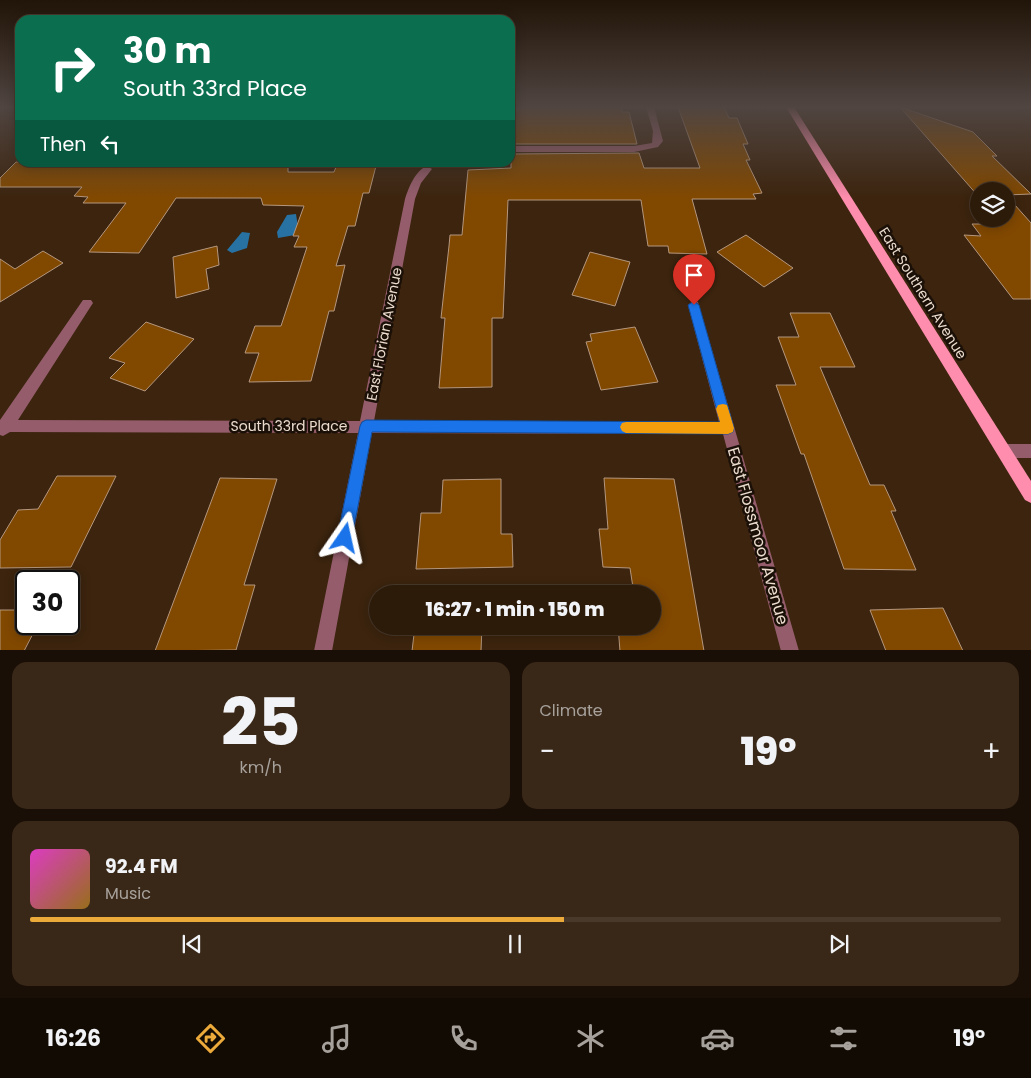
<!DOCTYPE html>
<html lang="en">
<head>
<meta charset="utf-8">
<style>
  :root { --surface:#2d1b0a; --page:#392818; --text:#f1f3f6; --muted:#a7a19c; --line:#48392b; --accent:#ebaa39 }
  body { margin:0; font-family:Poppins,sans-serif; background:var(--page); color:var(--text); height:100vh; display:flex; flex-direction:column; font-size:19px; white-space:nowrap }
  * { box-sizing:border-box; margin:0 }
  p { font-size:16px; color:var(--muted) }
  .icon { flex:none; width:28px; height:28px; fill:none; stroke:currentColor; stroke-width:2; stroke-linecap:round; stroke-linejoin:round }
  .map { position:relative; height:650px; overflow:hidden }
  .panel { display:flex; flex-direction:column; gap:12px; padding:12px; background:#190f06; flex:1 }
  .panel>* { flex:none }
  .hud { position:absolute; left:15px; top:15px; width:500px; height:152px; border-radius:15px; box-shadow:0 2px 12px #0003,0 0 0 1px var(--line); background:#0b6e4f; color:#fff; overflow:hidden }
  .fabs { position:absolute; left:970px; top:182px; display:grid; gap:10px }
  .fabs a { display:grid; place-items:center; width:45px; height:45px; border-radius:50%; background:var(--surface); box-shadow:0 2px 12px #0003,0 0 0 1px var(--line); font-size:25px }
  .speed { position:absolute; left:15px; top:570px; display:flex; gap:10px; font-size:25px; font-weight:700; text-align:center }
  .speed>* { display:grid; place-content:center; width:65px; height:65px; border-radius:50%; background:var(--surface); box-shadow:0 2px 12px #0003,0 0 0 1px var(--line); line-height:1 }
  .speed .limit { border:2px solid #111; border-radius:8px; background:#fff; color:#111 }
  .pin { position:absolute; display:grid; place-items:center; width:42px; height:42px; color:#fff; margin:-51px -21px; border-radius:50% 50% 50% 0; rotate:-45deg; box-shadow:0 0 5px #0007 }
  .pin .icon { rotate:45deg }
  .me { position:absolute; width:55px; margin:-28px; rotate:11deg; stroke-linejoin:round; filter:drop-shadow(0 0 4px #0008) }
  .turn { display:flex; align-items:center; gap:18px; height:105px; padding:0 25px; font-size:22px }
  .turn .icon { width:65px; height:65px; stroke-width:2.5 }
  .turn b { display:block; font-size:35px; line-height:42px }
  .then { display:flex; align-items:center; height:48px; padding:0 25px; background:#0003; gap:10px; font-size:19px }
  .big { font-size:38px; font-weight:800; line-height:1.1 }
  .panel .tile { flex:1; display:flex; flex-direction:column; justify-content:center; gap:8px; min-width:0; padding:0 18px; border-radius:15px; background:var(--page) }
  .panel .dial { align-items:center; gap:0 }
  .dial b { font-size:65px; line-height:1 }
  .song { display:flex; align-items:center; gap:15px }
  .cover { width:60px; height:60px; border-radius:8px; background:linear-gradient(135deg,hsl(310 70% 55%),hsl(40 70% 35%)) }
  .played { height:5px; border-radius:2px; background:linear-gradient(90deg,var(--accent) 55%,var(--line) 55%) }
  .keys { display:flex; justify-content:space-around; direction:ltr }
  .heat { display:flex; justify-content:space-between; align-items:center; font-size:28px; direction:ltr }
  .panel .tiles { flex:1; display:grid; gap:12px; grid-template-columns:1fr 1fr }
  .tile:last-child { grid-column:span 2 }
  .trip { position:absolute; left:369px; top:585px; width:292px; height:50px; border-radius:25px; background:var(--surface); box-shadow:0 2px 12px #0003,0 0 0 1px var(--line); font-weight:800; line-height:50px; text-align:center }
  .menu { display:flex; height:80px; justify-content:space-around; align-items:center; background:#120b04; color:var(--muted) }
  .menu .icon { width:35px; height:35px }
  .menu .selected { color:var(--accent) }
  .menu b { font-size:22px; color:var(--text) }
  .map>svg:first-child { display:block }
  .water { fill:#2771a3 }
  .building { fill:#814800; stroke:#b5977e }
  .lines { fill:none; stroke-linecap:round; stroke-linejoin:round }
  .minor { fill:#955d6c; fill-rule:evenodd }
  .major { fill:#ff8dae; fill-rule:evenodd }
  .route { fill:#1a73e8; stroke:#114b97 }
  .slow { fill:#f59e0b }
  .labels { text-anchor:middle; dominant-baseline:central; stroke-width:5; stroke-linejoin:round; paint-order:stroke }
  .street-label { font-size:14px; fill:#ebdcce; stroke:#1b1007 }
  .near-street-label { font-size:16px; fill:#ebdcce; stroke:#1b1007 }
</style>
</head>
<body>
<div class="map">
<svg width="1031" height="651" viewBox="0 0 1031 651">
  <rect width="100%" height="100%" fill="#3c240e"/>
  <!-- water -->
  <g class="water">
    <polygon points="296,214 298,227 295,235 278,238 277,232 287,215"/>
    <polygon points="242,232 250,233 247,248 232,253 227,250"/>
  </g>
  <!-- building -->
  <g class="building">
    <polygon points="517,107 621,107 622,112 629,112 637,144 511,144 511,111 517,111"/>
    <polygon points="678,107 724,107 729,118 737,118 748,144 743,144 750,160 746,160 762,193 753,194 756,199 692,199 707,254 669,253 668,246 648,246 641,200 508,200 503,318 492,318 492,387 439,388 445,318 441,318 449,246 450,235 462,235 468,170 511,168 511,154 639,153 644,168 700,168"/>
    <polygon points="900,107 973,132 997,156 992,156 1031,194 1006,195 1006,191 979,191 979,197"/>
    <polygon points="16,162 54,162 52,165 113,162 110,167 205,166 211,162 221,162 230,167 288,167 288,172 334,172 338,162 377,162 369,193 363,193 355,226 348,226 336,266 345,265 334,311 329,311 311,381 249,382 259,353 245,353 255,326 281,326 307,247 294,247 299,236 293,236 304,206 263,205 261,198 176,198 139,253 89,252 126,203 83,203 88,197 74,196 82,187 0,187 0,178"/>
    <polygon points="1006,195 1031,223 1031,299 1013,299 964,235 981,236 972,224 1001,224 996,219 1006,219"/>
    <polygon points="746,235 793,268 764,287 717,252"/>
    <polygon points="217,246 219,265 206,269 209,289 176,298 173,257"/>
    <polygon points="43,251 63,263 0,302 0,259 15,269"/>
    <polygon points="590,252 630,262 615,306 572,295"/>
    <polygon points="790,313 830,313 855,367 820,367 870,485 884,485 896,511 891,511 916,570 844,569 804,454 801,454 776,385 796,385 778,337 799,337"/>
    <polygon points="146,322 194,339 145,391 110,378 125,363 109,358"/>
    <polygon points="635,327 658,382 601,390 586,342 592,341 590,334"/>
    <polygon points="57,476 116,476 71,567 0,568 0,540 18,510 38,509"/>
    <polygon points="220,478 277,479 244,585 255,585 236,650 155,651"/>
    <polygon points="604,478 674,479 704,651 620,651 618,626 652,626 652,594 634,594 630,568 603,567 599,529 608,529"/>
    <polygon points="501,479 501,534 512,534 513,567 416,569 421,513 441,513 443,480"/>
    <polygon points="943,608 963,651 886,651 870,610"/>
    <polygon points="0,610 26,610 26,624 38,624 24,651 0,651"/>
    <polygon points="415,626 482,626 481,651 412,651"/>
  </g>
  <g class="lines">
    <!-- minor -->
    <g class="minor">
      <polygon points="646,107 654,107 663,141 658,147 634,152 510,152 510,146 634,146 652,143 653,131"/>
      <path d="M427,166L432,169L421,183L415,199L374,421L719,422L688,305L694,300L698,302L799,651H781L723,434L372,433L332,651H314L358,433L10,432L3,436L0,435V420L83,300H91L93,303L91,306L18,420L360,421L405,199C409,187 415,171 427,166Z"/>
      <polygon points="1004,444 1031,444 1031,458 1004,458 999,456 997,451 999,446"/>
    </g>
    <!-- major -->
    <polygon class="major" points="786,107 794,107 1031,481 1031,503 1025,500"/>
  </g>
  <!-- sky -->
  <linearGradient id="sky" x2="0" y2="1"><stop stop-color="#211408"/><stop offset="0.54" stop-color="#504541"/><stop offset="1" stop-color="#504541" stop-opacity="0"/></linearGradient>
  <rect width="1031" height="198" fill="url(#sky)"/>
  <!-- route -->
  <polygon class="route" points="694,301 699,305 734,428 733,432 728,434 372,432 352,538 350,544 345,546 339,544 337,538 360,426 362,422 366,420 720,422 688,305"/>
  <!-- slow -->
  <polygon class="slow" points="723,404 727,405 734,428 733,432 728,434 626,433 622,431 620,427 622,423 626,422 720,422 716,409 718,405"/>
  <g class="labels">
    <!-- street labels -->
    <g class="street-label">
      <text transform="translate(923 293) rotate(58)">East Southern Avenue</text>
      <text transform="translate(384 334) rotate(-79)">East Florian Avenue</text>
      <text x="289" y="426">South 33rd Place</text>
    </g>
    <!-- near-street labels -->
    <g class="near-street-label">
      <text transform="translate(758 536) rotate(74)">East Flossmoor Avenue</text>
    </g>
  </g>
</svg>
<div class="fabs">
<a><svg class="icon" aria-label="layers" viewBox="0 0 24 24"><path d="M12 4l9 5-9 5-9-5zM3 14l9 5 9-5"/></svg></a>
</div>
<div class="speed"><div class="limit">30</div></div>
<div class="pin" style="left:694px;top:305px;background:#d93025"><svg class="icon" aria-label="arrive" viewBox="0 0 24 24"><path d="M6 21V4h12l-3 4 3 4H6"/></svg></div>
<svg class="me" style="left:345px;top:538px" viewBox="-20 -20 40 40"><path d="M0-17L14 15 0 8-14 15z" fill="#1a73e8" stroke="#fff" stroke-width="4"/></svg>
<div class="trip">16:27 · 1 min · 150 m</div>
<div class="hud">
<div class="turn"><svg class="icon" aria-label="right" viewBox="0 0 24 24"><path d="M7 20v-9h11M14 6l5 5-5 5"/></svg><div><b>30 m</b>South 33rd Place</div></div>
<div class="then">Then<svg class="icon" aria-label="left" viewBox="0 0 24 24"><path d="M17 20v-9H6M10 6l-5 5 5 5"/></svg></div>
</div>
</div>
<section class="panel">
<div class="tiles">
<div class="tile dial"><b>25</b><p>km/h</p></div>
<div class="tile"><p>Climate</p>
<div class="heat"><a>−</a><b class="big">19°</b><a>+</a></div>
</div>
<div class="tile">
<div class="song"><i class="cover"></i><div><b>92.4 FM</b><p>Music</p></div></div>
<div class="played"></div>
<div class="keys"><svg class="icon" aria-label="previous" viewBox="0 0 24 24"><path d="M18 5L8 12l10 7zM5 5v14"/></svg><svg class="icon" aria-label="pause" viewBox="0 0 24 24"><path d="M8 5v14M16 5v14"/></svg><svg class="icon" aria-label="next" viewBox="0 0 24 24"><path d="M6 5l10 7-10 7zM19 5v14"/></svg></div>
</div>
</div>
</section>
<nav class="menu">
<b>16:26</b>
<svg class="icon selected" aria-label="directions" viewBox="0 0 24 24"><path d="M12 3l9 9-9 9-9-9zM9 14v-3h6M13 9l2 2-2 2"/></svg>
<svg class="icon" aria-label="music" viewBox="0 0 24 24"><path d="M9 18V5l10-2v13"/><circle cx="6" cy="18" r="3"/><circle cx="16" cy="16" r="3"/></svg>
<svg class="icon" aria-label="phone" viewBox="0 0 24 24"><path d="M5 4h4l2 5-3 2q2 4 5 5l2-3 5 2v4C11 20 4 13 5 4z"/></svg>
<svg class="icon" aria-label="climate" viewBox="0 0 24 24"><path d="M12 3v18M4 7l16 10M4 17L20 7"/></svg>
<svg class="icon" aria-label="car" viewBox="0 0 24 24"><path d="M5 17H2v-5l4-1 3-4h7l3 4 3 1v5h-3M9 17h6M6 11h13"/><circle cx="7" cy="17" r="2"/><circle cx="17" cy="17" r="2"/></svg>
<svg class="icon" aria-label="filters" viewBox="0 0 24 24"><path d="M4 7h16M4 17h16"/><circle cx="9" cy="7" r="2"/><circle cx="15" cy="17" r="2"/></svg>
<b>19°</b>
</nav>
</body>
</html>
